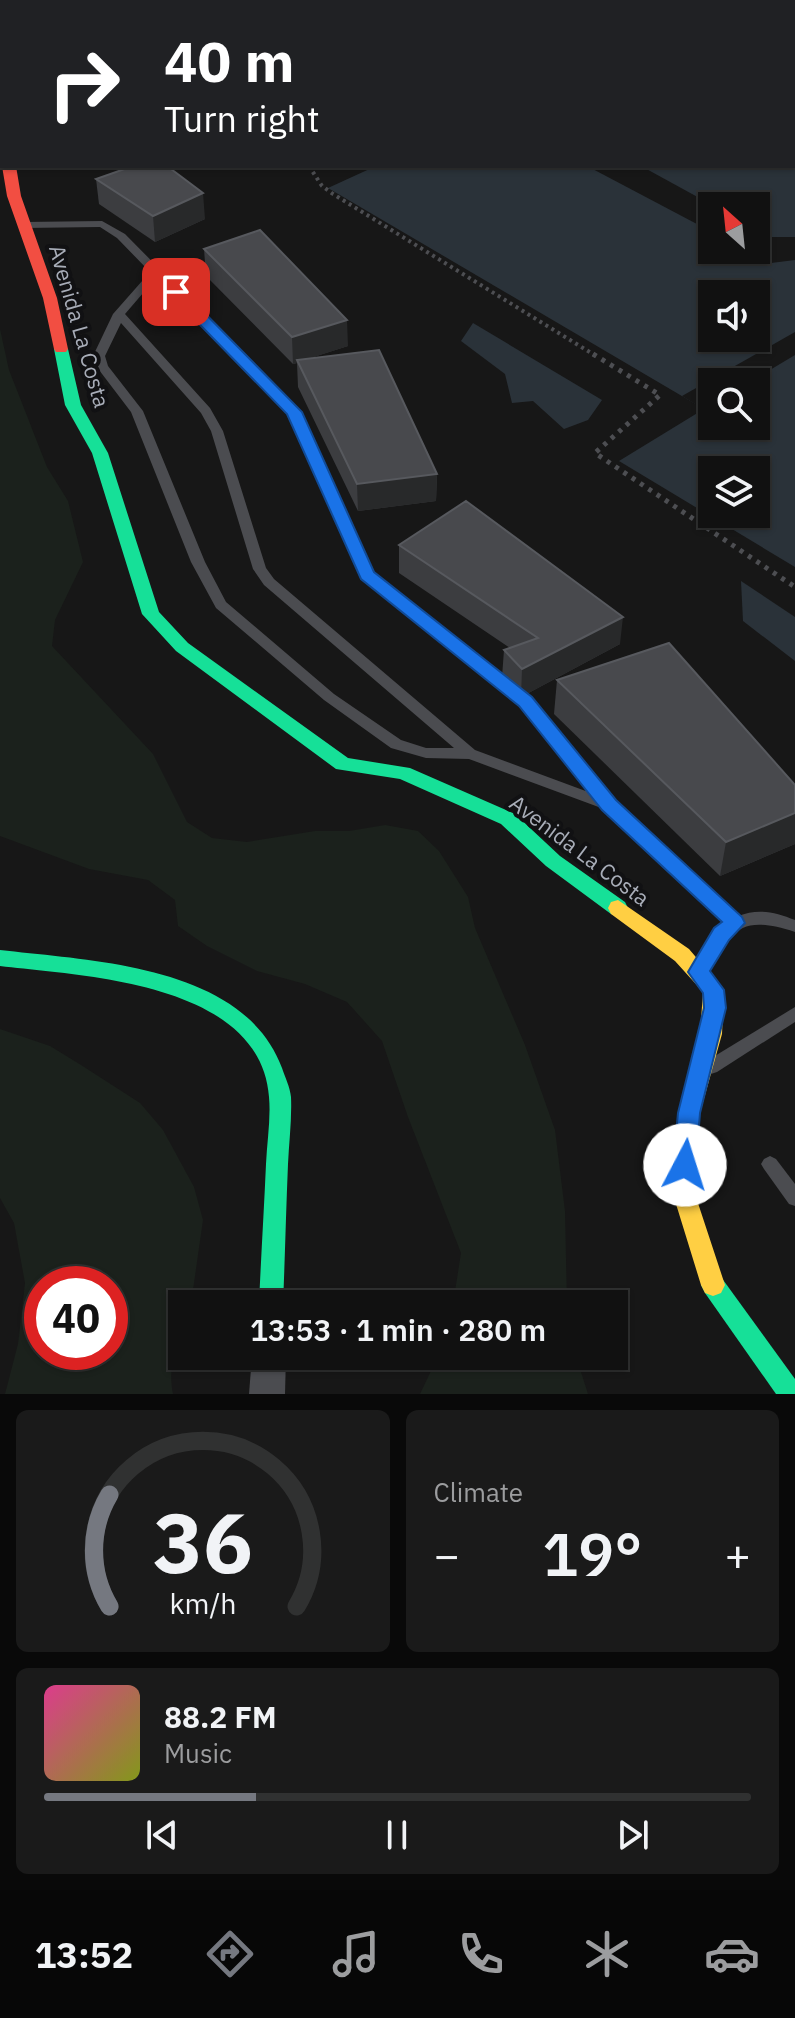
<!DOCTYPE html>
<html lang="en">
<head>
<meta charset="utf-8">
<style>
  :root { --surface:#111; --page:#1a1a1a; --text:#f1f3f6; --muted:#9c9d9f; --line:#303131; --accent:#757880 }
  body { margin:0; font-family:"IBM Plex Sans",sans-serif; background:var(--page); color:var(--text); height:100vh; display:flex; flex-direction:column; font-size:30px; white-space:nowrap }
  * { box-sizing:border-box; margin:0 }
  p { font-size:26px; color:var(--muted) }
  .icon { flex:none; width:44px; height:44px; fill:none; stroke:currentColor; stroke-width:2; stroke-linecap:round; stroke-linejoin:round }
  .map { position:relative; height:1394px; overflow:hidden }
  .details { display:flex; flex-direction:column; gap:16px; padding:16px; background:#090909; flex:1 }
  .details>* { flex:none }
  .banner { position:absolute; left:0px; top:0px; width:796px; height:168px; box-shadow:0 2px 6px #0004,0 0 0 2px var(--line); background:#202124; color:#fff; overflow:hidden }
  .needle { width:52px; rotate:333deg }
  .fabs { position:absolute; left:698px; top:192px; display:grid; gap:16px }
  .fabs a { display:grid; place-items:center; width:72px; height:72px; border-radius:0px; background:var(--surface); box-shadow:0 2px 6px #0004,0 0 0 2px var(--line); font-size:40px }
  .speed { position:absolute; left:24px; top:1266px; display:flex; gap:16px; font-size:40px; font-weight:700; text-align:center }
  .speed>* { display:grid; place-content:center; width:104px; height:104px; border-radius:50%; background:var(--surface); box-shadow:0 2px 6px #0004,0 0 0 2px var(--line); line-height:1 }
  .speed .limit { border:12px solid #d22; background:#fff; color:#111 }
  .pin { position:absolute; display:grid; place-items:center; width:68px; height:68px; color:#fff; margin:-34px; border-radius:16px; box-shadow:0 4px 12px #0006 }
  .me { position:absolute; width:88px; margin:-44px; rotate:5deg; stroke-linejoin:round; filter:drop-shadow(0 0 6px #0008) }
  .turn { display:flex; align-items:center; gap:28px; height:168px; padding:0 32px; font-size:36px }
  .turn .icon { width:104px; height:104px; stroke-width:2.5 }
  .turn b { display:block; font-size:56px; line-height:68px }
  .big { font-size:60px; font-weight:600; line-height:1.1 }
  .details .widget { flex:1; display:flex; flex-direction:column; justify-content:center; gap:12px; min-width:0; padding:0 28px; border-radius:12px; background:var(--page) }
  .details .dial { align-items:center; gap:0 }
  .dial svg { height:208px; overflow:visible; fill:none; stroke:var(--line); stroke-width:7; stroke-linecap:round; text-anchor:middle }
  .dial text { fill:var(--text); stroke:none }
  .song { display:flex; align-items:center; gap:24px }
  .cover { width:96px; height:96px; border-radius:12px; background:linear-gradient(135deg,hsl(330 70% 55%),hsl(70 70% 35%)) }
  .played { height:8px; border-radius:4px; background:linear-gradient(90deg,var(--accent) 30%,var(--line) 30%) }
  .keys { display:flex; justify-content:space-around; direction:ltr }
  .heat { display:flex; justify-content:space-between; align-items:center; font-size:44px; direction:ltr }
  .details .tiles { flex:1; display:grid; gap:16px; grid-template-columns:1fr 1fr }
  .widget:last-child { grid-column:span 2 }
  .trip { position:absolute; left:168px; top:1290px; width:460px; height:80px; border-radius:0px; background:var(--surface); box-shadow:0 2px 6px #0004,0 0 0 2px var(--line); font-weight:600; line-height:80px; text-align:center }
  .dock { display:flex; height:128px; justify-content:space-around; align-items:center; background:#070707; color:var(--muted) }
  .dock .icon { width:56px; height:56px }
  .dock .current { color:var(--accent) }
  .dock b { font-size:36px; color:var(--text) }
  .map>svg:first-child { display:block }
  .green { fill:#1b211c; fill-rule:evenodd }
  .water { fill:#2a3239; fill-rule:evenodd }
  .pier { fill:#171717 }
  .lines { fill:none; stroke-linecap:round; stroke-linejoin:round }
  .path-far1 { stroke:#4d4e52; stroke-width:4; stroke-dasharray:3 4; stroke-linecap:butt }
  .path { stroke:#4d4e52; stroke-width:5; stroke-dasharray:4 6; stroke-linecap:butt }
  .lane { fill:#4b4c50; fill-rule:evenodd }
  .street { fill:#4b4c50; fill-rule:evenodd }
  .fast { fill:#16e098; fill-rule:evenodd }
  .slow { fill:#ffcf43; fill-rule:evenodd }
  .jam { fill:#f24e42; fill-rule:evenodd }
  .wall { fill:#3c3d40 }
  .shaded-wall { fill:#28292a }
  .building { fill:#48494d; stroke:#57595e; stroke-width:2 }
  .route { fill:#1a73e8; stroke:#114b97; stroke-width:2 }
  .labels { text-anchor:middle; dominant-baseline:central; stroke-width:8; stroke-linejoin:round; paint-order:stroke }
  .street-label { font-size:22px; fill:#a8adb8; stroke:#111113 }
</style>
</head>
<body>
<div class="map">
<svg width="795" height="1394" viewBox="0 0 795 1394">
  <rect width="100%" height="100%" fill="#171717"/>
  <!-- green -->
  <g class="green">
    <polygon points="0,329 9,370 47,467 68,501 83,562 55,620 52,646 153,754 187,822 212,838 247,842 315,831 349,831 385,825 418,831 439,851 468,897 475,928 525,1045 555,1130 565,1211 567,1304 453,1304 461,1253 408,1117 382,1041 347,1002 305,984 257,971 207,946 178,926 175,900 148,880 89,869 0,836"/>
    <path d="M0,1029L50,1046L81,1065L140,1103L163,1130L194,1187L203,1220L192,1297L189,1304H182C182,1336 166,1360 173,1394H5L18,1344L25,1283L14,1223L0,1198ZM110,1284V1352H42V1284Z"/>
    <polygon points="438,1356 576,1356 588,1394 420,1394"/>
  </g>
  <!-- water -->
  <g class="water">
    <path d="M38,0H795V567L619,461L704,409L328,188L376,166H794V2ZM712,206H756V250H712ZM712,294H756V338H712ZM712,382H756V426H712ZM712,470H756V514H712Z"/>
    <polygon points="473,323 602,400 588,420 564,429 533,401 512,403 505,374 461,341"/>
    <polygon points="741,581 795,617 795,661 743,621"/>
  </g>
  <!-- pier -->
  <g class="pier">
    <polygon points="587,166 641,166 714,206 712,232"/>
    <polygon points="756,229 771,237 795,237 795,260 771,263 747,250 756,250"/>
    <polygon points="795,332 795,355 750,382 712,382 712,405 705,410 682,396"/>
  </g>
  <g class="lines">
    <!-- path-far1 -->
    <polyline class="path-far1" points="309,166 322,186 333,194 596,356"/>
    <!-- path -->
    <polyline class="path" points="593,354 660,395 595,453 795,587"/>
    <!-- lane -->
    <g class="lane">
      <path d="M102,221L125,234L298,409L372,573L530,698L614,801L738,916C758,908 775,912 795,920V932C739,914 732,930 705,977L699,978L693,977L691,972L711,939L726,924L604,809L469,759L426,758L391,748L324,700L216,608L191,562L131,412L96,366L93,356L113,314L150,272L117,238L100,227L24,228L19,225L24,222ZM156,278L289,413L362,578L520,706L591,793L475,750L274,579L266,568L223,431L210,408L125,314ZM121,323L201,413L211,431L253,569L264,585L454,748H426L401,740L334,694L226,602L205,562L143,411L108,366L105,356Z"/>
      <polygon points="795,1007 795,1022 717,1072 711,1074 705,1072 703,1067 705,1062"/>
      <polygon points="770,1156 776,1159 795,1184 795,1206 789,1204 764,1169 761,1164 764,1159"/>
    </g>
    <!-- street -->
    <polygon class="street" points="252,1356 286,1356 285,1394 249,1394"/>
    <!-- fast -->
    <g class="fast">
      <polygon points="61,345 68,349 81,405 108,453 159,612 188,643 348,758 410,768 515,814 560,856 625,902 628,908 625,914 618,916 611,914 546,866 501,824 400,779 336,769 176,651 142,614 92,453 65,405 54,349"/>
      <path d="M0,950C93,961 244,965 282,1068C285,1077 290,1087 291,1097C292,1119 289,1142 288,1164C286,1211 285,1257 283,1304H259C261,1257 264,1210 266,1164C267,1142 271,1118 269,1097C260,982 84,976 0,966Z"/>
      <polygon points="713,1274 721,1277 795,1379 795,1394 776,1394 705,1293 701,1285 705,1277"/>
    </g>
    <!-- slow -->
    <polygon class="slow" points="618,900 689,949 724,990 722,1034 700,1113 694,1191 725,1285 721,1293 713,1296 705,1293 701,1285 672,1191 678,1113 700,1034 703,992 675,961 611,914 608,908 611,902"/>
    <!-- jam -->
    <polygon class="jam" points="2,166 16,166 21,196 57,298 68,349 66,352 56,352 54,349 43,298 7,196"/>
  </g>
  <!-- wall -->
  <g class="wall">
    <polygon points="96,179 205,219 155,242 99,204"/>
    <polygon points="204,249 348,346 310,358 437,474 436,501 358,511 298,387 297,363 293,364 206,276"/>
    <polygon points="399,545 620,644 521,697 502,677 504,650 510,648 399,573"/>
    <polygon points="557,680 795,785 795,844 720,876 554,714"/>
  </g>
  <!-- shaded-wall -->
  <g class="shaded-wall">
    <polygon points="203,193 205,219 155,242 153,216"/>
    <polygon points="347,320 348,346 298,362 297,360 297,363 293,364 292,337"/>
    <polygon points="437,474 436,501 358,511 357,484"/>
    <polygon points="623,617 620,644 521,697 522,669"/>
    <polygon points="795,813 795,844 720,876 726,842"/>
  </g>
  <!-- building -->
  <g class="building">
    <polygon points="133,166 167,166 203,193 153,216 96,179"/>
    <polygon points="260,230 347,320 292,337 204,249"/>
    <polygon points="379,350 437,474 357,484 297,360"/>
    <polygon points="466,501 623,617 522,669 504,650 538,638 399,545"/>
    <polygon points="669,643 795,785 795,813 726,842 557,680"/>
  </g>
  <!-- route -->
  <polygon class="route" points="176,288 181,289 302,412 374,572 532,697 616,800 742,917 745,923 729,940 710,971 724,990 726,1008 700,1113 696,1165 693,1172 685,1175 677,1172 673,1165 678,1113 704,1008 703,993 688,972 714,928 722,922 602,810 519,706 361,579 287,414 171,295 169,292"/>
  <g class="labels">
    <!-- street labels -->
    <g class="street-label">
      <text transform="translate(80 326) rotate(74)">Avenida La Costa</text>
      <text transform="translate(580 850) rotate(37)">Avenida La Costa</text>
    </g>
  </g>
</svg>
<div class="fabs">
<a><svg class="needle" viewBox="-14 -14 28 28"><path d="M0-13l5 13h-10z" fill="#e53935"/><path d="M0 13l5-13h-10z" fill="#9c9d9f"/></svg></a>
<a><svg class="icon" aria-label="sound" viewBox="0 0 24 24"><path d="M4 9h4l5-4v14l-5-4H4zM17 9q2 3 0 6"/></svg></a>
<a><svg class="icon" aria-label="search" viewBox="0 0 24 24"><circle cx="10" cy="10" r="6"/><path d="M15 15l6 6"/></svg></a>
<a><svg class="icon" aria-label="layers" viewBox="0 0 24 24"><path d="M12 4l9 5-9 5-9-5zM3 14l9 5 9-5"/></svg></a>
</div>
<div class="speed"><div class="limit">40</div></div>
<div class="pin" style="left:176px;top:292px;background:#d93025"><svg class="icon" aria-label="arrive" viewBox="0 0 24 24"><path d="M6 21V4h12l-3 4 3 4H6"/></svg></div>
<svg class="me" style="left:685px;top:1165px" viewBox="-20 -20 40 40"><circle r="19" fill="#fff"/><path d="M0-13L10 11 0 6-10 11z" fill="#1a73e8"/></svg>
<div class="trip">13:53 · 1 min · 280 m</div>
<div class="banner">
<div class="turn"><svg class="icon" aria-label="right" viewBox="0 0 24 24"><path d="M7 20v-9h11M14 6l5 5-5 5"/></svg><div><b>40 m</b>Turn right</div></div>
</div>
</div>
<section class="details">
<div class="tiles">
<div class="widget dial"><svg viewBox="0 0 100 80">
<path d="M14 69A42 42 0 1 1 86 69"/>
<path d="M14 69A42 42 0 0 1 14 26" stroke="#757880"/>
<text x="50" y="56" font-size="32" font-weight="700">36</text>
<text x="50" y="72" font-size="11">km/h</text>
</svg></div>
<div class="widget"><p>Climate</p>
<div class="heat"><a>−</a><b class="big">19°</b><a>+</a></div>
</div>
<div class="widget">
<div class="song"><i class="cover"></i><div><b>88.2 FM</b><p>Music</p></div></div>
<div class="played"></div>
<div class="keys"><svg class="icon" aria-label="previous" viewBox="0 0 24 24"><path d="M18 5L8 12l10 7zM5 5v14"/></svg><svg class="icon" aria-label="pause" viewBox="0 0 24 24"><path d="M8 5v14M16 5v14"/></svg><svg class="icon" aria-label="next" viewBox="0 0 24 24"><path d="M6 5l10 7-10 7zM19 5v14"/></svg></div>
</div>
</div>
</section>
<nav class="dock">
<b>13:52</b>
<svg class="icon current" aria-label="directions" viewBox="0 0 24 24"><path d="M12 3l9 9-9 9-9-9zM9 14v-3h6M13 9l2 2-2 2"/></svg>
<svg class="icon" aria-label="music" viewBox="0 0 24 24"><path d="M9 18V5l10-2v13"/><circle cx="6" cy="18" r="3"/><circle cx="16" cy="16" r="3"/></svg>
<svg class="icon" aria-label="phone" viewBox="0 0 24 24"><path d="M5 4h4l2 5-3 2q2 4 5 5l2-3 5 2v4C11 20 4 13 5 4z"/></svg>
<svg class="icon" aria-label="climate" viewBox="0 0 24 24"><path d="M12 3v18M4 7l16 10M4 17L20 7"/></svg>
<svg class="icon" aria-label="car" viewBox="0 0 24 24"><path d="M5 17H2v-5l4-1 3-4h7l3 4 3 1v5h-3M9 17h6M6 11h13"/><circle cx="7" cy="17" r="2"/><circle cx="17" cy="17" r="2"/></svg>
</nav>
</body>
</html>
